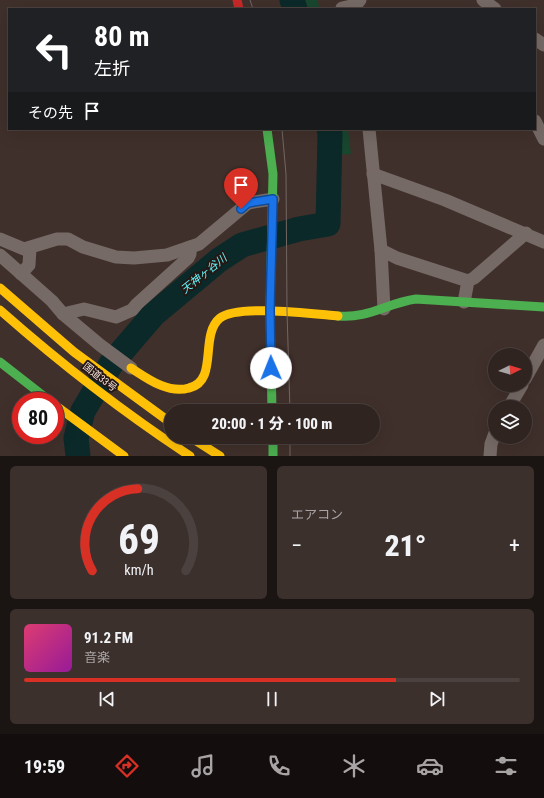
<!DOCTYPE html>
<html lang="ja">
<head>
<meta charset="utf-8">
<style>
  :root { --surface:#302420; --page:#3c302d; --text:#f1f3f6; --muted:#a8a4a5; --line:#4b413e; --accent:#d93025 }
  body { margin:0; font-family:"Roboto Condensed","Noto Sans JP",sans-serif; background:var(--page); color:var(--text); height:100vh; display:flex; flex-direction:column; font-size:15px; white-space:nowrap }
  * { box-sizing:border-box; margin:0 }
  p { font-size:13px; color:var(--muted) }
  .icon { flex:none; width:22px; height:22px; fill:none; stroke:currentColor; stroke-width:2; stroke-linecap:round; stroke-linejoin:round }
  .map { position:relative; height:456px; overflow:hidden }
  .sheet { display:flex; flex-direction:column; gap:10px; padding:10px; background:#1a1412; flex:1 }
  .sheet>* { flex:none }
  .guide { position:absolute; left:8px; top:8px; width:528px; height:122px; border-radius:0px; box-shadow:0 4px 16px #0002,0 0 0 1px var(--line); background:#202124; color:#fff; overflow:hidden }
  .needle { width:26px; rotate:85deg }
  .controls { position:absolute; left:488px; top:348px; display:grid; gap:8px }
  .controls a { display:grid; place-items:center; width:44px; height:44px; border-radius:50%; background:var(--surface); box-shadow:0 4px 16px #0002,0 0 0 1px var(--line); font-size:20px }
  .speed { position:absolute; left:12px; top:392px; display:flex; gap:8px; font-size:20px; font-weight:700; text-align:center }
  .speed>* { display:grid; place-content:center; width:52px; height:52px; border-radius:50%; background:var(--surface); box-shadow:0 4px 16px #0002,0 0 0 1px var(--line); line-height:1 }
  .speed .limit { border:6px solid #d22; background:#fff; color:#111 }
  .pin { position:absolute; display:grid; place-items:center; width:34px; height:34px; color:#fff; margin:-41px -17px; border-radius:50% 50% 50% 0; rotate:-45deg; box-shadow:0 0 4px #0007 }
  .pin .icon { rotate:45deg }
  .me { position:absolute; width:44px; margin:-22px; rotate:359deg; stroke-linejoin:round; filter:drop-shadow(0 0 3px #0008) }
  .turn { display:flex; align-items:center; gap:14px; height:84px; padding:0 20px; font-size:18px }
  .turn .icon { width:52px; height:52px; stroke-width:2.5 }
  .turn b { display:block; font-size:28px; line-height:34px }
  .then { display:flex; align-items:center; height:38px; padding:0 20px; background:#0003; gap:8px; font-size:15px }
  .big { font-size:30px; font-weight:800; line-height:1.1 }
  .sheet .tile { flex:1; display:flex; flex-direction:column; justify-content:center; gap:6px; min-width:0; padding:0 14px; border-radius:6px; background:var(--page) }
  .sheet .dial { align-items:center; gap:0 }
  .dial svg { height:104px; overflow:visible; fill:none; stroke:var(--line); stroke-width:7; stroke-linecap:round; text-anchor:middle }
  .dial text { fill:var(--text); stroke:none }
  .song { display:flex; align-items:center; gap:12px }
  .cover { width:48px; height:48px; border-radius:6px; background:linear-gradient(135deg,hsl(340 70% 55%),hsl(300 70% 35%)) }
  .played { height:4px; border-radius:2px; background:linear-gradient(90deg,var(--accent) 75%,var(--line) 75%) }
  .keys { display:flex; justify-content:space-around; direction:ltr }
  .heat { display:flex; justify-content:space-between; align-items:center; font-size:22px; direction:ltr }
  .sheet .tiles { flex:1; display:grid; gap:10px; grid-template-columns:1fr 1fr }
  .tile:last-child { grid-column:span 2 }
  .trip { position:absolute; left:164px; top:404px; width:216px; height:40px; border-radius:20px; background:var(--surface); box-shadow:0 4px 16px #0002,0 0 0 1px var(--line); font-weight:800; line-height:40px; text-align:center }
  .dock { display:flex; height:64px; justify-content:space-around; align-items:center; background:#130e0d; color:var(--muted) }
  .dock .icon { width:28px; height:28px }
  .dock .current { color:var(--accent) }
  .dock b { font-size:18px; color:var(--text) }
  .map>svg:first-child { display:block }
  .green { fill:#18462e }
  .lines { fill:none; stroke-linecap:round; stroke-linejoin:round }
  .river { stroke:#0c2929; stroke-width:25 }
  .street { stroke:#766a66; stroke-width:13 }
  .fast { stroke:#4caf50; stroke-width:9 }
  .slow { stroke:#ffc107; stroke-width:9 }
  .jam { stroke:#c62828; stroke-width:9 }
  .tram { stroke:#736763; stroke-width:1 }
  .route-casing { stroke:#114b97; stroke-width:10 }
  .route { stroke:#1a73e8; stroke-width:7 }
  .labels { text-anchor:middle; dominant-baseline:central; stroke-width:4; stroke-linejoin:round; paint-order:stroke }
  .street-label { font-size:10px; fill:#f3e0d9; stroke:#251814 }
  .water-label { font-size:11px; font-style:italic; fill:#63f3f9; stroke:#251814 }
</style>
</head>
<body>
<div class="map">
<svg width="544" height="456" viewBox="0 0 544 456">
  <rect width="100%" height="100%" fill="#40302b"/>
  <!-- green -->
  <g class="green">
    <polygon points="301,0 317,0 320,9 303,9"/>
    <polygon points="333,129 348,129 351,154 338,155"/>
  </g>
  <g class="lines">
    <!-- river -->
    <g class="river">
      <polyline points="292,0 295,9"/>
      <polyline points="78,456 76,438 83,411 111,364 153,315 219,260 242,245 299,229 328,224 330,134 329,129"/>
    </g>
    <!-- street -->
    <g class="street">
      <polyline points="483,0 495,9"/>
      <polyline points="342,8 356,5 360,0"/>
      <polyline points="535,39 544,45"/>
      <polyline points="535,121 544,139"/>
      <polyline points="369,129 381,250 384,309"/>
      <polyline points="373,174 445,200 544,242"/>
      <polyline points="0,239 24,249 57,239 68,239 83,247 116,257 134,258 167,255 199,244 248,203 273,199"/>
      <polyline points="381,250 397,258 468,281"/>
      <polyline points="0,255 52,301 63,314 100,345 131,368"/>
      <polyline points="21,274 29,265 30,248"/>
      <polyline points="464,302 468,281 474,278 526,233"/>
      <polyline points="63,314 84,309 116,317 132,310 137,304 188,258 190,254 190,247"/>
      <polyline points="525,379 544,345"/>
      <polyline points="509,407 522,385"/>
      <polyline points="490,456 491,444 495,433"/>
    </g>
    <!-- fast -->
    <g class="fast">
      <polyline points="267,129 273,174 270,310 272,411"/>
      <path d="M338,316C368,319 387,303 416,299L544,307"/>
      <polyline points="0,362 50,401"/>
      <polyline points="273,437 273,456"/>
    </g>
    <!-- slow -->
    <g class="slow">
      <polyline points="0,288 74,352 171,423"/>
      <path d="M0,310C60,363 123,412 190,456"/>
      <path d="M131,368C148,379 168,394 189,388C219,381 199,335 220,318C238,304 314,314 338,316"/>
      <polyline points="55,405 124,456"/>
      <polyline points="190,437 220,456"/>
    </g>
    <!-- jam -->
    <polyline class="jam" points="237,0 239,9"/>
    <!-- tram -->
    <g class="tram">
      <polyline points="250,0 253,9"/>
      <polyline points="282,129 286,174 287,311 290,411"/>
      <polyline points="290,456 290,437"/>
    </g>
  </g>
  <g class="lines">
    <defs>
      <polyline id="route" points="241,209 248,203 273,199 270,310 271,368"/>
    </defs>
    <!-- route casing -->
    <use href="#route" class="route-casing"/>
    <!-- route -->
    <use href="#route" class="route"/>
  </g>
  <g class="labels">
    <!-- street labels -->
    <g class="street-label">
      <text transform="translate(100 377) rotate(38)">国道33号</text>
    </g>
    <!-- water labels -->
    <g class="water-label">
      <text transform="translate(204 274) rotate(-39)">天神ヶ谷川</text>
    </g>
  </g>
</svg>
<div class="controls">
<a><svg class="needle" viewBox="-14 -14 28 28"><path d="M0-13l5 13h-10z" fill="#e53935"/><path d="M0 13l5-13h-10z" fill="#a8a4a5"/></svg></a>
<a><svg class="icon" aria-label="layers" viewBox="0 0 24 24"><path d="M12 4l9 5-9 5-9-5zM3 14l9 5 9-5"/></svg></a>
</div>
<div class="speed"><div class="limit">80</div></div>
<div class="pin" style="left:241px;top:209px;background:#d93025"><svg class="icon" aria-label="arrive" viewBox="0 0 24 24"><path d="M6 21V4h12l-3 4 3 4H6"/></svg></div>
<svg class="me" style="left:271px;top:368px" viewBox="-20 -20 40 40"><circle r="19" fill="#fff"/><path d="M0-13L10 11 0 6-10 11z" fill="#1a73e8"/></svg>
<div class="trip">20:00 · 1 分 · 100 m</div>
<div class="guide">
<div class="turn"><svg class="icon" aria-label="left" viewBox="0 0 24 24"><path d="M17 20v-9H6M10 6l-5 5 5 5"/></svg><div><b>80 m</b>左折</div></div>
<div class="then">その先<svg class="icon" aria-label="arrive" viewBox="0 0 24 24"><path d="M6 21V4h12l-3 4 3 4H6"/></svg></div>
</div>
</div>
<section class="sheet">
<div class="tiles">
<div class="tile dial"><svg viewBox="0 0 100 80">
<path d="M14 69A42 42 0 1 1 86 69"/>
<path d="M14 69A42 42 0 0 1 49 6" stroke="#d93025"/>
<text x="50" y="56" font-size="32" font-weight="700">69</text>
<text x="50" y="72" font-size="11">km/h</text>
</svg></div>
<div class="tile"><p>エアコン</p>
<div class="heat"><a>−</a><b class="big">21°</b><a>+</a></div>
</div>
<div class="tile">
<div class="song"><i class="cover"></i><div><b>91.2 FM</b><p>音楽</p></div></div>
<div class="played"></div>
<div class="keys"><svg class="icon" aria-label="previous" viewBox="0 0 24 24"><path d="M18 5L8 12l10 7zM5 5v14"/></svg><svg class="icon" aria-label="pause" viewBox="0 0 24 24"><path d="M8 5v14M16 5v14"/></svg><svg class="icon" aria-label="next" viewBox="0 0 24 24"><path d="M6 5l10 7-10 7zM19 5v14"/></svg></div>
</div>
</div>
</section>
<nav class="dock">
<b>19:59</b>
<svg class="icon current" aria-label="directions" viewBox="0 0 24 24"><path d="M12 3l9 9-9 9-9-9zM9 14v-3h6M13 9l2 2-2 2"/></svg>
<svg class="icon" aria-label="music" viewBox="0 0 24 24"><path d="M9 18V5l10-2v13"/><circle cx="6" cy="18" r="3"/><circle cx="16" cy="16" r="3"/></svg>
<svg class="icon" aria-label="phone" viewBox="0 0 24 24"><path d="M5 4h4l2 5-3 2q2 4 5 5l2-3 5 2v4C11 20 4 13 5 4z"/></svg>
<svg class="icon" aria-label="climate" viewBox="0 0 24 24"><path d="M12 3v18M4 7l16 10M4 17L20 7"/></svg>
<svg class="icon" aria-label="car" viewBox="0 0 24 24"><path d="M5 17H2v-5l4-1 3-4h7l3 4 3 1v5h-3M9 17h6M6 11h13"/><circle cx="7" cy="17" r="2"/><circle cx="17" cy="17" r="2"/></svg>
<svg class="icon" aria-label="filters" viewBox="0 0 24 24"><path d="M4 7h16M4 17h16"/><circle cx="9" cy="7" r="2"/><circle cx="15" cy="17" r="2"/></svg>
</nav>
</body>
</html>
